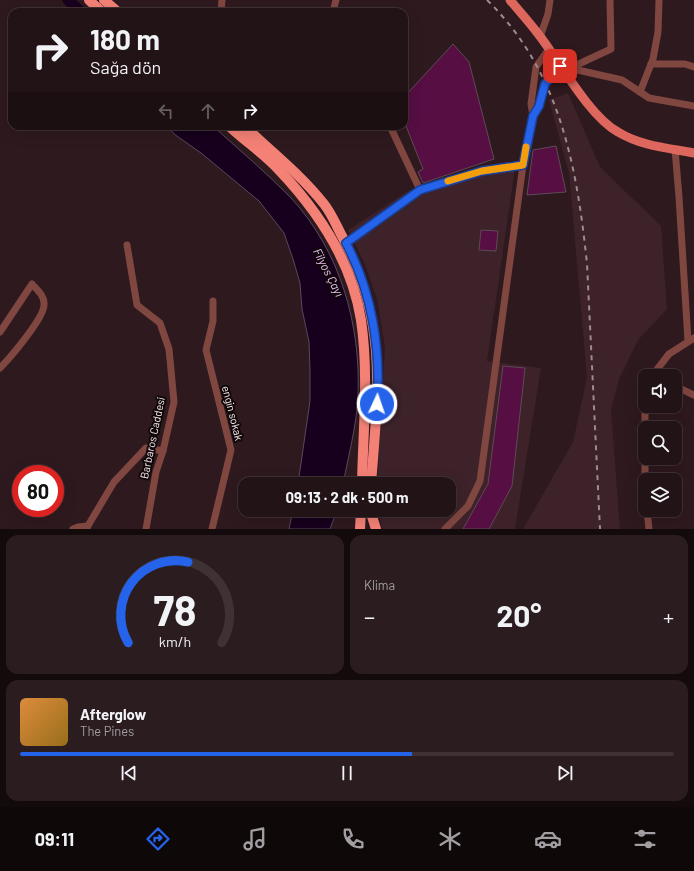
<!DOCTYPE html>
<html lang="tr">
<head>
<meta charset="utf-8">
<style>
  :root { --surface:#221316; --page:#2a1c1f; --text:#f1f3f6; --muted:#a29ea1; --line:#3f3235; --accent:#2563eb }
  body { margin:0; font-family:Barlow,sans-serif; background:var(--page); color:var(--text); height:100vh; display:flex; flex-direction:column; font-size:15px; white-space:nowrap }
  * { box-sizing:border-box; margin:0 }
  p { font-size:13px; color:var(--muted) }
  .icon { flex:none; width:22px; height:22px; fill:none; stroke:currentColor; stroke-width:2; stroke-linecap:round; stroke-linejoin:round }
  .map { position:relative; height:529px; overflow:hidden }
  .sheet { display:flex; flex-direction:column; gap:6px; padding:6px; background:#130a0c; flex:1 }
  .sheet>* { flex:none }
  .guide { position:absolute; left:8px; top:8px; width:400px; height:122px; border-radius:12px; box-shadow:0 4px 16px #0002,0 0 0 1px var(--line); background:#221316; color:var(--text); overflow:hidden }
  .buttons { position:absolute; left:638px; top:369px; display:grid; gap:8px }
  .buttons a { display:grid; place-items:center; width:44px; height:44px; border-radius:8px; background:var(--surface); box-shadow:0 4px 16px #0002,0 0 0 1px var(--line); font-size:20px }
  .speed { position:absolute; left:12px; top:465px; display:flex; gap:8px; font-size:20px; font-weight:700; text-align:center }
  .speed>* { display:grid; place-content:center; width:52px; height:52px; border-radius:50%; background:var(--surface); box-shadow:0 4px 16px #0002,0 0 0 1px var(--line); line-height:1 }
  .speed .limit { border:6px solid #d22; background:#fff; color:#111 }
  .pin { position:absolute; display:grid; place-items:center; width:34px; height:34px; color:#fff; margin:-17px; border-radius:8px; box-shadow:0 2px 6px #0006 }
  .me { position:absolute; width:44px; margin:-22px; rotate:3deg; stroke-linejoin:round; filter:drop-shadow(0 0 3px #0008) }
  .turn { display:flex; align-items:center; gap:14px; height:84px; padding:0 16px; font-size:18px }
  .turn .icon { width:52px; height:52px; stroke-width:2.5 }
  .turn b { display:block; font-size:28px; line-height:34px }
  .lanes { display:flex; align-items:center; height:38px; padding:0 16px; background:#0003; justify-content:center; gap:20px; direction:ltr }
  .lanes .off { opacity:.35 }
  .big { font-size:30px; font-weight:700; line-height:1.1 }
  .sheet .widget { flex:1; display:flex; flex-direction:column; justify-content:center; gap:6px; min-width:0; padding:0 14px; border-radius:12px; background:var(--page) }
  .sheet .dial { align-items:center; gap:0 }
  .dial svg { height:104px; overflow:visible; fill:none; stroke:var(--line); stroke-width:7; stroke-linecap:round; text-anchor:middle }
  .dial text { fill:var(--text); stroke:none }
  .song { display:flex; align-items:center; gap:12px }
  .cover { width:48px; height:48px; border-radius:6px; background:linear-gradient(135deg,hsl(30 70% 55%),hsl(40 70% 35%)) }
  .played { height:4px; border-radius:2px; background:linear-gradient(90deg,var(--accent) 60%,var(--line) 60%) }
  .keys { display:flex; justify-content:space-around; direction:ltr }
  .heat { display:flex; justify-content:space-between; align-items:center; font-size:22px; direction:ltr }
  .sheet .tiles { flex:1; display:grid; gap:6px; grid-template-columns:1fr 1fr }
  .widget:last-child { grid-column:span 2 }
  .trip { position:absolute; left:238px; top:477px; width:218px; height:40px; border-radius:12px; background:var(--surface); box-shadow:0 4px 16px #0002,0 0 0 1px var(--line); font-weight:700; line-height:40px; text-align:center }
  .menu { display:flex; height:64px; justify-content:space-around; align-items:center; background:#0e0809; color:var(--muted) }
  .menu .icon { width:28px; height:28px }
  .menu .selected { color:var(--accent) }
  .menu b { font-size:18px; color:var(--text) }
  .map>svg:first-child { display:block }
  .built { fill:#3d2229 }
  .water { fill:#17001e; stroke:#5b475d }
  .lines { fill:none; stroke-linecap:round; stroke-linejoin:round }
  .river { stroke:#17001e; stroke-width:11 }
  .building { fill:#560e43; stroke:#5e4a56 }
  .minor { stroke:#804640; stroke-width:7 }
  .major { stroke:#de675d; stroke-width:9 }
  .highway { stroke:#f48176; stroke-width:10 }
  .rail { stroke:#9d8c8f; stroke-width:2; stroke-dasharray:5 5; stroke-linecap:butt }
  .route-casing { stroke:#184099; stroke-width:10 }
  .route { stroke:#2563eb; stroke-width:7 }
  .slow { stroke:#f59e0b; stroke-width:7 }
  .labels { text-anchor:middle; dominant-baseline:central; stroke-width:4; stroke-linejoin:round; paint-order:stroke }
  .street-label { font-size:11px; fill:#fbedef; stroke:#100709 }
  .water-label { font-size:12px; font-style:italic; fill:#edc1fa; stroke:#100709 }
</style>
</head>
<body>
<div class="map">
<svg width="694" height="529" viewBox="0 0 694 529">
  <rect width="100%" height="100%" fill="#2e191e"/>
  <!-- built -->
  <g class="built">
    <polygon points="568,93 600,167 661,226 667,309 638,340 619,379 611,410 620,529 523,529 573,442 587,377 569,173 549,100"/>
    <polygon points="515,168 487,361 541,368 515,529 382,529 378,510 449,510 449,484 377,484 385,347 377,299 364,262 348,230 408,191"/>
  </g>
  <!-- water -->
  <g class="water">
    <path d="M167,126H213C239,150 267,173 291,198C341,252 361,326 358,397C357,423 348,458 343,484H298L310,401V371L309,342L302,309L300,283L293,259L284,233L259,201L201,153L174,134Z"/>
    <polygon points="293,510 337,510 330,529 289,529"/>
  </g>
  <g class="lines">
    <!-- river -->
    <polyline class="river" points="68,0 81,12"/>
  </g>
  <!-- building -->
  <g class="building">
    <polygon points="453,44 469,62 494,159 423,183 418,172 423,169 404,121 404,97"/>
    <polygon points="556,146 566,192 527,195 533,150"/>
    <polygon points="481,230 498,231 496,251 479,250"/>
    <polygon points="503,366 525,368 512,486 489,529 463,529 488,484"/>
  </g>
  <g class="lines">
    <!-- minor -->
    <g class="minor">
      <polyline points="221,12 222,0"/>
      <polyline points="333,12 336,0"/>
      <polyline points="540,37 548,14 550,0"/>
      <polyline points="651,64 685,64 694,67"/>
      <polyline points="570,68 611,49 610,0"/>
      <polyline points="640,92 653,59 658,32 659,0"/>
      <polyline points="533,116 531,104 536,67 548,50"/>
      <polyline points="390,126 420,190 482,171 523,165"/>
      <polyline points="675,149 679,197 688,341"/>
      <polyline points="346,243 420,190"/>
      <polyline points="127,245 137,305 160,323 169,349 174,402 163,451 156,472 146,529"/>
      <path d="M0,332L32,284C37,290 45,296 44,305C44,318 10,358 0,368"/>
      <polyline points="652,376 669,354 694,338"/>
      <polyline points="675,386 694,395"/>
      <polyline points="645,396 645,483"/>
      <polyline points="647,510 649,529"/>
      <polyline points="73,529 78,527 88,526"/>
      <polyline points="86,529 114,482 146,448 163,451"/>
      <polyline points="212,529 231,450 206,350 213,321 213,301"/>
      <polyline points="445,529 468,506 480,481 523,165 533,116 539,106 545,84 560,66 622,80 649,98 694,106"/>
    </g>
    <!-- major -->
    <path class="major" d="M510,0C520,12 530,23 539,35C560,62 589,116 618,132C641,146 668,148 694,153"/>
    <!-- highway -->
    <g class="highway">
      <polyline points="89,0 102,12"/>
      <polyline points="104,0 118,12"/>
      <path d="M229,126C245,141 264,154 279,170C318,211 352,263 361,320C369,374 363,430 362,484"/>
      <path d="M244,126C271,151 301,175 324,204C332,214 337,227 343,238C388,323 378,393 371,484"/>
      <polyline points="370,510 376,529"/>
      <polyline points="360,529 361,510"/>
    </g>
    <!-- rail -->
    <path class="rail" d="M487,0C560,71 577,167 587,264L600,529"/>
  </g>
  <g class="lines">
    <defs>
      <path id="route" d="M377,404C381,349 372,292 346,243L420,190L482,171L523,165L533,116L539,106L545,84L560,66"/>
    </defs>
    <!-- route casing -->
    <use href="#route" class="route-casing"/>
    <!-- route -->
    <use href="#route" class="route"/>
    <!-- slow -->
    <polyline class="slow" points="448,181 482,171 523,165 526,147"/>
  </g>
  <g class="labels">
    <!-- street labels -->
    <g class="street-label">
      <text transform="translate(233 413) rotate(76)">engin sokak</text>
      <text transform="translate(152 438) rotate(-78)">Barbaros Caddesi</text>
    </g>
    <!-- water labels -->
    <g class="water-label">
      <text transform="translate(329 272) rotate(63)">Filyos Çayı</text>
    </g>
  </g>
</svg>
<div class="buttons">
<a><svg class="icon" aria-label="sound" viewBox="0 0 24 24"><path d="M4 9h4l5-4v14l-5-4H4zM17 9q2 3 0 6"/></svg></a>
<a><svg class="icon" aria-label="search" viewBox="0 0 24 24"><circle cx="10" cy="10" r="6"/><path d="M15 15l6 6"/></svg></a>
<a><svg class="icon" aria-label="layers" viewBox="0 0 24 24"><path d="M12 4l9 5-9 5-9-5zM3 14l9 5 9-5"/></svg></a>
</div>
<div class="speed"><div class="limit">80</div></div>
<div class="pin" style="left:560px;top:66px;background:#d93025"><svg class="icon" aria-label="arrive" viewBox="0 0 24 24"><path d="M6 21V4h12l-3 4 3 4H6"/></svg></div>
<svg class="me" style="left:377px;top:404px" viewBox="-20 -20 40 40"><circle r="17" fill="#2563eb" stroke="#fff" stroke-width="3"/><path d="M0-11L8 9 0 5-8 9z" fill="#fff"/></svg>
<div class="trip">09:13 · 2 dk · 500 m</div>
<div class="guide">
<div class="turn"><svg class="icon" aria-label="right" viewBox="0 0 24 24"><path d="M7 20v-9h11M14 6l5 5-5 5"/></svg><div><b>180 m</b>Sağa dön</div></div>
<div class="lanes"><svg class="icon off" aria-label="left" viewBox="0 0 24 24"><path d="M17 20v-9H6M10 6l-5 5 5 5"/></svg><svg class="icon off" aria-label="ahead" viewBox="0 0 24 24"><path d="M12 20V5M6 11l6-6 6 6"/></svg><svg class="icon" aria-label="right" viewBox="0 0 24 24"><path d="M7 20v-9h11M14 6l5 5-5 5"/></svg></div>
</div>
</div>
<section class="sheet">
<div class="tiles">
<div class="widget dial"><svg viewBox="0 0 100 80">
<path d="M14 69A42 42 0 1 1 86 69"/>
<path d="M14 69A42 42 0 0 1 60 7" stroke="#2563eb"/>
<text x="50" y="56" font-size="32" font-weight="700">78</text>
<text x="50" y="72" font-size="11">km/h</text>
</svg></div>
<div class="widget"><p>Klima</p>
<div class="heat"><a>−</a><b class="big">20°</b><a>+</a></div>
</div>
<div class="widget">
<div class="song"><i class="cover"></i><div><b>Afterglow</b><p>The Pines</p></div></div>
<div class="played"></div>
<div class="keys"><svg class="icon" aria-label="previous" viewBox="0 0 24 24"><path d="M18 5L8 12l10 7zM5 5v14"/></svg><svg class="icon" aria-label="pause" viewBox="0 0 24 24"><path d="M8 5v14M16 5v14"/></svg><svg class="icon" aria-label="next" viewBox="0 0 24 24"><path d="M6 5l10 7-10 7zM19 5v14"/></svg></div>
</div>
</div>
</section>
<nav class="menu">
<b>09:11</b>
<svg class="icon selected" aria-label="directions" viewBox="0 0 24 24"><path d="M12 3l9 9-9 9-9-9zM9 14v-3h6M13 9l2 2-2 2"/></svg>
<svg class="icon" aria-label="music" viewBox="0 0 24 24"><path d="M9 18V5l10-2v13"/><circle cx="6" cy="18" r="3"/><circle cx="16" cy="16" r="3"/></svg>
<svg class="icon" aria-label="phone" viewBox="0 0 24 24"><path d="M5 4h4l2 5-3 2q2 4 5 5l2-3 5 2v4C11 20 4 13 5 4z"/></svg>
<svg class="icon" aria-label="climate" viewBox="0 0 24 24"><path d="M12 3v18M4 7l16 10M4 17L20 7"/></svg>
<svg class="icon" aria-label="car" viewBox="0 0 24 24"><path d="M5 17H2v-5l4-1 3-4h7l3 4 3 1v5h-3M9 17h6M6 11h13"/><circle cx="7" cy="17" r="2"/><circle cx="17" cy="17" r="2"/></svg>
<svg class="icon" aria-label="filters" viewBox="0 0 24 24"><path d="M4 7h16M4 17h16"/><circle cx="9" cy="7" r="2"/><circle cx="15" cy="17" r="2"/></svg>
</nav>
</body>
</html>
